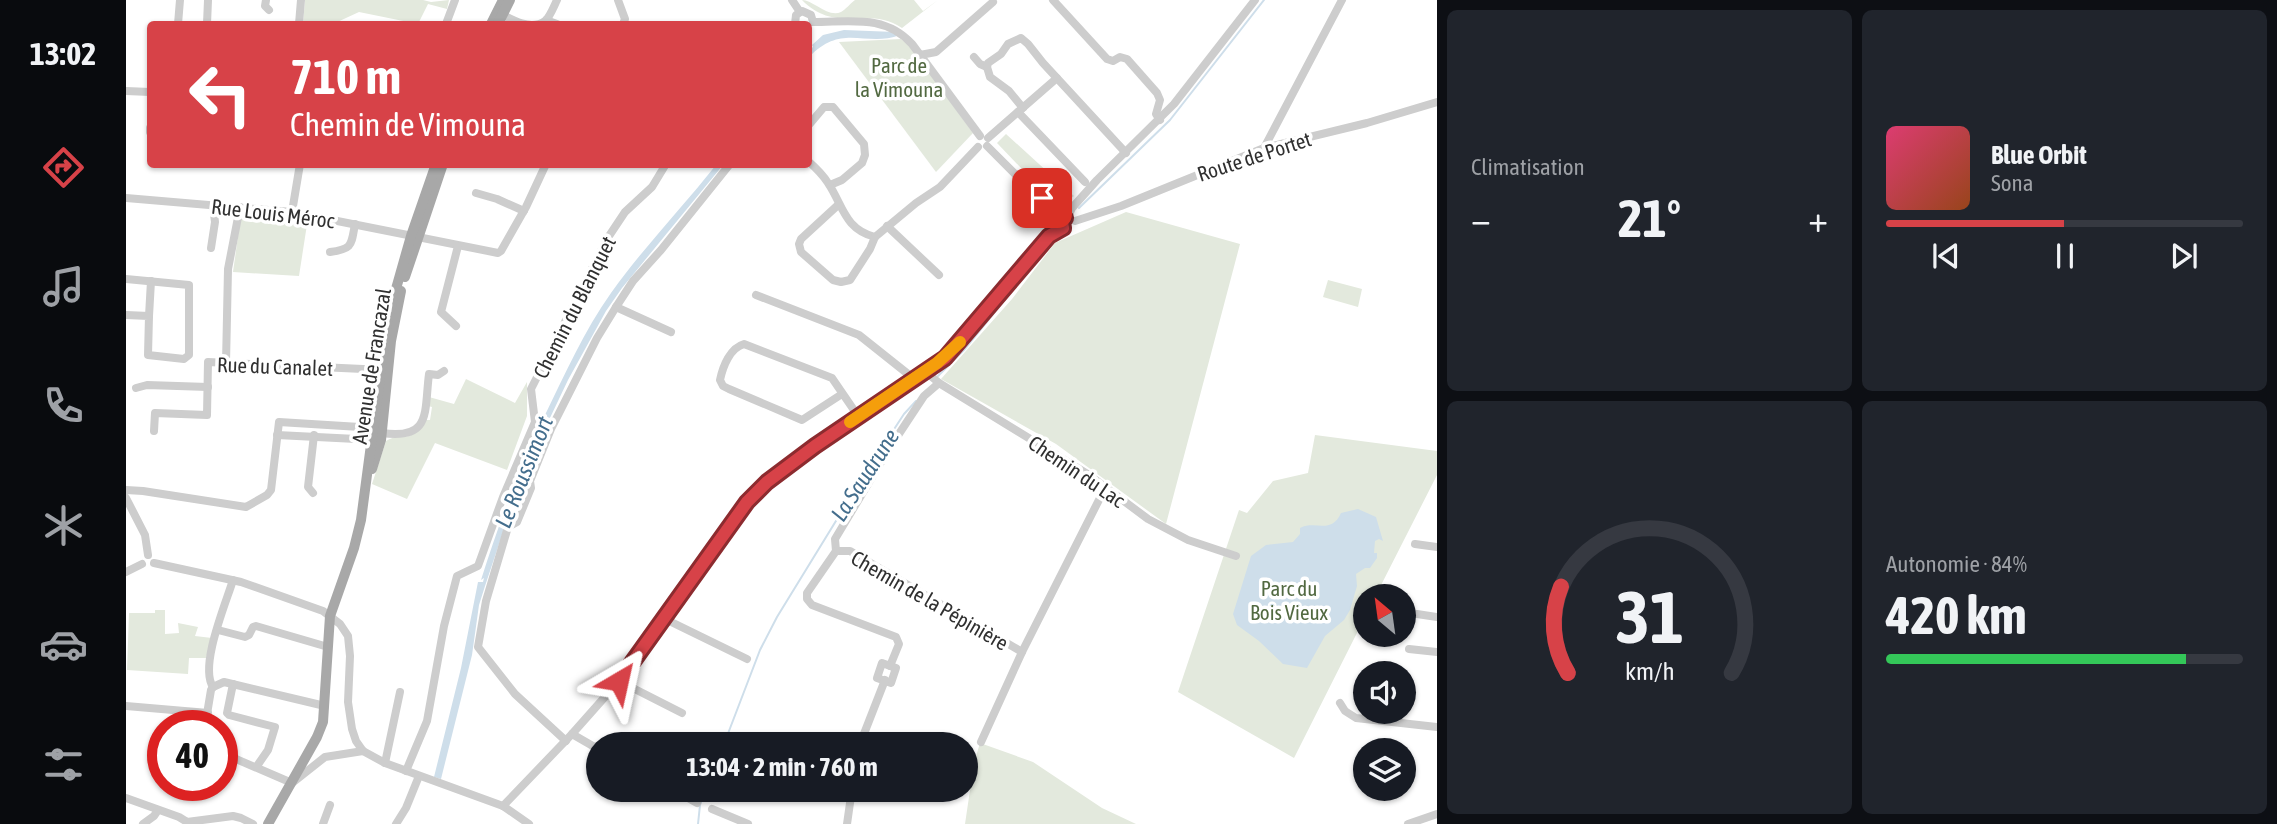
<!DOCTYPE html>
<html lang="fr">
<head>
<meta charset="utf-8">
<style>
  :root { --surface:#171b24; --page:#20242c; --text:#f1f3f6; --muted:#9ea1a6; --line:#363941; --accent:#d74248 }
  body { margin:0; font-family:"Asap Condensed",sans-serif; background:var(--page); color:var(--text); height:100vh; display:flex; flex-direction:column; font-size:26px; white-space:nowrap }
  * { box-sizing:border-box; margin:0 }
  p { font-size:23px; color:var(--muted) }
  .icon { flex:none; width:38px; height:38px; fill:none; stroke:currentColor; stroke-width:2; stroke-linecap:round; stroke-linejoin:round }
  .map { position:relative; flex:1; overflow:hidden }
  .panel { display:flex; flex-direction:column; gap:10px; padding:10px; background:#0d0f14; width:840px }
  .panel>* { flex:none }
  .top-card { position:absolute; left:21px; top:21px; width:665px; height:147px; border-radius:7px; box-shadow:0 2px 5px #0004; background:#d74248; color:#fff; overflow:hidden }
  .needle { width:46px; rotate:331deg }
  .controls { position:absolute; left:1227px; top:584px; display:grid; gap:14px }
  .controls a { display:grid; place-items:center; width:63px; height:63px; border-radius:50%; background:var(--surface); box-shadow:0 2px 5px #0004; font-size:35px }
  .speed { position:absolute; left:21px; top:710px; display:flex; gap:14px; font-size:35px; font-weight:700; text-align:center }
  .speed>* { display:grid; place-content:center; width:91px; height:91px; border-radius:50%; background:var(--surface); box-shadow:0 2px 5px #0004; line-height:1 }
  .speed .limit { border:10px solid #d22; background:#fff; color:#111 }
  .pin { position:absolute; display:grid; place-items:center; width:60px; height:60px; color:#fff; margin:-30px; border-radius:14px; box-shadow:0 4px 10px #0006 }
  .me { position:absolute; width:77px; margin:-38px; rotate:36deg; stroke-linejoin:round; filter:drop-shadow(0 0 5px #0008) }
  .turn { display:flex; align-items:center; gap:24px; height:147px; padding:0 28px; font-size:32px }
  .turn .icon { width:91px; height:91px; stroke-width:2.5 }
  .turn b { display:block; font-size:49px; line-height:60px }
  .big { font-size:52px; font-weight:700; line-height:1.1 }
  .panel .tile { flex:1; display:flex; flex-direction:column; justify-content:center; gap:10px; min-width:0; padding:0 24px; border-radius:10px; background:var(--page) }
  .panel .dial { align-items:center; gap:0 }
  .dial svg { height:182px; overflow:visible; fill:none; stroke:var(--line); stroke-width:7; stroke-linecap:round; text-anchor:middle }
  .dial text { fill:var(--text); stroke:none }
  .song { display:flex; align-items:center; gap:21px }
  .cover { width:84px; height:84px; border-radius:10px; background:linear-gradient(135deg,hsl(340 70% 55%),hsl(20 70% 35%)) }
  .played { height:7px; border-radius:4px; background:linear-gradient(90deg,var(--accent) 50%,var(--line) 50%) }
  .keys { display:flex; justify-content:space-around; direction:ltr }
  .heat { display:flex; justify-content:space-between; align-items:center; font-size:38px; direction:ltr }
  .charge { height:10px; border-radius:5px; background:linear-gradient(90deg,#34c759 84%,var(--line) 0) }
  .panel .tiles { flex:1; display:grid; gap:10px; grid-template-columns:repeat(2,1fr) }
  .trip { position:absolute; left:460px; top:732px; width:392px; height:70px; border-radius:35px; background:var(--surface); box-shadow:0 2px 5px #0004; font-weight:700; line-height:70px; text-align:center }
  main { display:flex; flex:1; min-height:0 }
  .menu { display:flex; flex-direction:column; width:126px; justify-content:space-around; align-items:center; background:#090b0e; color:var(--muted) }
  .menu .icon { width:49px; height:49px }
  .menu .on { color:var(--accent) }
  .menu b { font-size:32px; color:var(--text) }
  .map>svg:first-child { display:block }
  .green { fill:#e3e9dd }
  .water { fill:#cedeea }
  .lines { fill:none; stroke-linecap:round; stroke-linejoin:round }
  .stream { stroke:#cedeea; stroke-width:2 }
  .minor { stroke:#cdcdcd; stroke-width:8 }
  .major { stroke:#a8a8a8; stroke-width:10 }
  .route-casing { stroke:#8c2b2f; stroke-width:18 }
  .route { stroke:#d74248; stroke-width:12 }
  .slow { stroke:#f59e0b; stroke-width:12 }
  .labels { text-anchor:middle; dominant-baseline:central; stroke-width:7; stroke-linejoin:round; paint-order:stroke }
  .park-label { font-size:21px; fill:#526941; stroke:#fff }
  .street-label { font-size:21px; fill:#303030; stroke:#fff }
  .water-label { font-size:23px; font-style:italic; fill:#446e8d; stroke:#fff }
</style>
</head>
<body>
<main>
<nav class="menu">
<b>13:02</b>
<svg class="icon on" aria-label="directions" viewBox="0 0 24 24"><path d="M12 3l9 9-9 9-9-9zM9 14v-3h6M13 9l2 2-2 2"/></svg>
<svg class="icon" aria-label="music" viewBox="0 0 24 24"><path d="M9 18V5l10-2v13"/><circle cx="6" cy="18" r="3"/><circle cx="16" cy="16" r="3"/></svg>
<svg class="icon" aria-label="phone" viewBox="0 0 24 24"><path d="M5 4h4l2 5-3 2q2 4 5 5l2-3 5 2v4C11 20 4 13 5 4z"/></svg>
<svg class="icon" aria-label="climate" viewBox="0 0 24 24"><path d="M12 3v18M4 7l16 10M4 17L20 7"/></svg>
<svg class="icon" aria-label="car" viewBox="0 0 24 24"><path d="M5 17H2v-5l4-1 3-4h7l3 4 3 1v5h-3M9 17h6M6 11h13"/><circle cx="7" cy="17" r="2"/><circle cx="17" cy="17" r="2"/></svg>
<svg class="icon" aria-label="filters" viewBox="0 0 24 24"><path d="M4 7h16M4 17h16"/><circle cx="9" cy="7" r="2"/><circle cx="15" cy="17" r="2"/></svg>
</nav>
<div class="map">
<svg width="1311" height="824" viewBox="0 0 1311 824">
  <rect width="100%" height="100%" fill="#fff"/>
  <!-- green -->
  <g class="green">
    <polygon points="179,0 297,0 305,2 323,0 321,9 302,4 292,24 233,12 207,24 177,24"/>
    <path d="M676,0C687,0 702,18 715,12C719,10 725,3 729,0H788L797,11L812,0L776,28C743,5 710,35 676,0Z"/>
    <polygon points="775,39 784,46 847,133 810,172 713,42"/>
    <polygon points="880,134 948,196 937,204 918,192 871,143"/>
    <polygon points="123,211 182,218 173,276 107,272 115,215"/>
    <polygon points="1000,212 1114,244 1040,524 930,444 815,379 886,299 929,243"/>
    <polygon points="1202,280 1236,289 1232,307 1197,297"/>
    <path d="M340,379L389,403L401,382V416L381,470L309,443L281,499L246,484L260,441C279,430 282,447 299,420H304L306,407L302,406L303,397L328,404Z"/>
    <polygon points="1189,435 1311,451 1311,475 1249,597 1239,597 1239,617 1168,758 1052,692 1113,510 1121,513 1147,481 1182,473"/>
    <polygon points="29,610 39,610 39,634 53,633 52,623 72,627 69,636 86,638 80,658 63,658 62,674 1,670 3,613 29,613"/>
    <polygon points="854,743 907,762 976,808 1010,824 839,824 848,763"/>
  </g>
  <!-- water -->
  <g class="water">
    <path d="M718,30L769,32L774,35C739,48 717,22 683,57V51L688,48L686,45L697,35Z"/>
    <path d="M590,165H597L496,288L480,311L442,380L423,420L420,419L419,423L421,424L393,484L359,586L353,605L346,655L315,779L308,777L335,668L352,582H357L358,578L355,580C373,523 393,469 419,415C439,374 458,331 485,293C517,248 556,208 590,165Z"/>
    <path d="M1232,509L1250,517L1257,541L1253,539L1249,541L1248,553H1251V558L1244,568H1239L1230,574L1231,586L1224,610L1218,620L1199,636L1181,668L1157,664L1133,641L1111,625L1107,614L1125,556L1140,545L1167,542L1174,534V528C1190,520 1205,535 1215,513Z"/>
  </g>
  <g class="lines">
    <!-- stream -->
    <g class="stream">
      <polyline points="682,52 690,46"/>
      <polyline points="953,208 1044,120 1138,0"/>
      <polyline points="812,376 838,350 929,238"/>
      <polyline points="598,744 634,650 651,617 740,472 778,414 790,401"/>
      <polyline points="572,824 574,805 580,789"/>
    </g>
    <!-- minor -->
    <g class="minor">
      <polyline points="140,0 139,6 143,10"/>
      <polyline points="492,0 499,19 497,24"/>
      <polyline points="666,0 674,12"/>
      <polyline points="927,0 981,59 987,61 994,57 1001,59 1031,93 1034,100 1030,114 1034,120"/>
      <path d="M374,13C386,20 405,31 419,21C424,17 428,6 431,0"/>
      <polyline points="420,20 431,24"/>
      <path d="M687,22C724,22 759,14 786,44L854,136"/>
      <polyline points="52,24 54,0"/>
      <polyline points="81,24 82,0"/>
      <polyline points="173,24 175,0"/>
      <polyline points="320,24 329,0"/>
      <polyline points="669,24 670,15 676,11 685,15 687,22"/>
      <polyline points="794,55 810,52 867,2"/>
      <polyline points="848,57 854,64 861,67"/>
      <polyline points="0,91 24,92"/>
      <polyline points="897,108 883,91 864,77 861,67 862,63 875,54 882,44 895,38 902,44 917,63 1000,153"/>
      <polyline points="892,112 959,182"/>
      <polyline points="682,126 698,107 707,107 738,144 739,155 736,163 716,180 704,185"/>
      <polyline points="24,128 24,132"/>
      <polyline points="862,138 931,78"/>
      <polyline points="861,146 898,183 939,218"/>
      <polyline points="1138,148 1216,0"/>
      <path d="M682,161C690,168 697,175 702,183C717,205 718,229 749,237L790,203L814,187L852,147"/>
      <polyline points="350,193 371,199 398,211"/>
      <polyline points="0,198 166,212 372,253 375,251 400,207 420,164"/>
      <polyline points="712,205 675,239 673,244 675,252 707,280 715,282 724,280 744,249 749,237"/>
      <polyline points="166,212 174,164"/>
      <polyline points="942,217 946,208 971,180 1048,104 1129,0"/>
      <polyline points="949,221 995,206 1138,148 1241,123 1311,102"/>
      <polyline points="761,226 813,275"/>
      <polyline points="85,248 89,222 87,206"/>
      <path d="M204,252C227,249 225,245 229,224"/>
      <polyline points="0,279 63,285 63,355 58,359 22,355 23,316 0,315"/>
      <polyline points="630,295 733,335 782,374 786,379"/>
      <polyline points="490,307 545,332"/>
      <polyline points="23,316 25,281"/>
      <polyline points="330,326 315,312 332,246"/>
      <polyline points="100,363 102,269 114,207"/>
      <polyline points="799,371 813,383 963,475 1022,519 1062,540 1110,556"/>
      <polyline points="10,388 21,385 82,387"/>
      <path d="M716,394L676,420L603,389L597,386L594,380C597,366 604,348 618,344L706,378L732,416"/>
      <polyline points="28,431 29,413 81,415 82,362 259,370"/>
      <path d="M256,433C306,440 298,412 303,374L312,375L318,371"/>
      <polyline points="151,435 250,440"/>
      <polyline points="0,490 17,491 120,507 141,495 145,490 153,422 250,428"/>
      <polyline points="187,493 182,487 188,435"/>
      <polyline points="0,498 19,535 22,555"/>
      <polyline points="1289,544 1311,547"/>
      <polyline points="710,551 724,551 896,652"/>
      <polyline points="710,551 709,539 763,449 798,396 813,383"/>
      <polyline points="710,551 681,593 681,599 686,605 770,637 773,644 764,666"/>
      <polyline points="28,563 115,582 197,611 214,624 222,636 224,656 222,702 226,729 230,741 237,751 259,763 377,806 403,824"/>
      <polyline points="0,572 16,564"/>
      <polyline points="1291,614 1311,617"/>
      <polyline points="537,618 621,659"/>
      <polyline points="92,630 119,637 123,635 127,627 130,626 202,647"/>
      <polyline points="1283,649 1311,652"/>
      <polygon points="756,663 770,668 765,683 751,678"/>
      <polyline points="493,681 556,713"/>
      <polyline points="107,684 101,713 103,715 149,727 142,750 131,766"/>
      <polyline points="87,687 98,682 199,706"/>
      <path d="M87,687C73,666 100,603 107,580"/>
      <polyline points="1214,703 1219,711 1230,718 1311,727"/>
      <polyline points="0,706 82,713"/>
      <polyline points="79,726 85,690 87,687"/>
      <polyline points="446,734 472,749"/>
      <polyline points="440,741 389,694 352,647 360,601 382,527 391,522 405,488 404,481 425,429 471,338 490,307 507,281 535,250 604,164"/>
      <polyline points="855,742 896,652 979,488"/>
      <polyline points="734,744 759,680"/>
      <polyline points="96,753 166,783 199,757 237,751"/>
      <polyline points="259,763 274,692"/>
      <polyline points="280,771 301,721 318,626 331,576 352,566 377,497 409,422 405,389 481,239 499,212 526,187 540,164"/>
      <polyline points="546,789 571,803"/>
      <polyline points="0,798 53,817 61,822 107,816 115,818 127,824"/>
      <polyline points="377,806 446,734 493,681 621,502 641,482 689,446 819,358 923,236 937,228"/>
      <polyline points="586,809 622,824"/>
      <polyline points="17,824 28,816 32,810"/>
      <polyline points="197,824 204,805"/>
      <polyline points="270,824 280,808 293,776"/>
      <polyline points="721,824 726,789"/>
      <polyline points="1282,824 1311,814"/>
    </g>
    <!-- major -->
    <g class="major">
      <polyline points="365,24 377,0"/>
      <polyline points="372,24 384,0"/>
      <polyline points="279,277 317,164"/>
      <polyline points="246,469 255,440 265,341 275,291"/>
      <polyline points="142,824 191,737 197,722 204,616 228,548 235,520 262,317 285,236 310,164"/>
    </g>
  </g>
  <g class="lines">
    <defs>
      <polyline id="route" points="493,681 621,502 641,482 689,446 819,358 923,236 937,228 936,222 939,218 916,198"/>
    </defs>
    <!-- route casing -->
    <use href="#route" class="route-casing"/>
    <!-- route -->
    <use href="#route" class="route"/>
    <!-- slow -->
    <polyline class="slow" points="724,422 811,363 834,342"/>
  </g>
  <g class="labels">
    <!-- park labels -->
    <g class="park-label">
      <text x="773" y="65">Parc de<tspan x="773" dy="24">la Vimouna</tspan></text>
      <text x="1163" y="588">Parc du<tspan x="1163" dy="24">Bois Vieux</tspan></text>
    </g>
    <!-- street labels -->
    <g class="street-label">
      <text transform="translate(1128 156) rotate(-18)">Route de Portet</text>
      <text transform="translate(147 213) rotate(7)">Rue Louis Méroc</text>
      <text transform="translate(448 307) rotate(-63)">Chemin du Blanquet</text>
      <text transform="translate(149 366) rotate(2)">Rue du Canalet</text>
      <text transform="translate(245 366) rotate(-81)">Avenue de Francazal</text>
      <text transform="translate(951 471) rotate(34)">Chemin du Lac</text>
      <text transform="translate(804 600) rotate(30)">Chemin de la Pépinière</text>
    </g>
    <!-- water labels -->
    <g class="water-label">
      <text transform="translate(398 472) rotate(-68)">Le Roussimort</text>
      <text transform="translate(739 475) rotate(-57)">La Saudrune</text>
    </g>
  </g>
</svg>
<div class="controls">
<a><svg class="needle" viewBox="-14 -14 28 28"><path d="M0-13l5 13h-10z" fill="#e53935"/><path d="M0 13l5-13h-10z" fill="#9ea1a6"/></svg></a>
<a><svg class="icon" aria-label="sound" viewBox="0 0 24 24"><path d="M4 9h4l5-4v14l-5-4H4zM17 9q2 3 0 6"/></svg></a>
<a><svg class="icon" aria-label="layers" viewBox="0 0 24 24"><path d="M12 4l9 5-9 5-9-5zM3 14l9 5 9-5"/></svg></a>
</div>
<div class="speed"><div class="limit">40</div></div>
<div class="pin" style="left:916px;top:198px;background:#d93025"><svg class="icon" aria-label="arrive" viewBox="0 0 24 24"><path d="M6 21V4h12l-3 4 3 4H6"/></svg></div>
<svg class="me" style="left:493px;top:681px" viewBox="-20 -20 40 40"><path d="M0-17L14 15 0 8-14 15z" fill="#d74248" stroke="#fff" stroke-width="4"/></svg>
<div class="trip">13:04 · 2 min · 760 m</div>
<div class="top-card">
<div class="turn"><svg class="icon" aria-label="left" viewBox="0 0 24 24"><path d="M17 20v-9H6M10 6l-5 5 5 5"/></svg><div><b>710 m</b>Chemin de Vimouna</div></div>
</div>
</div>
<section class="panel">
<div class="tiles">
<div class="tile"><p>Climatisation</p>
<div class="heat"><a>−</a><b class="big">21°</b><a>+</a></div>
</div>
<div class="tile">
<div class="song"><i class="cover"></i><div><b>Blue Orbit</b><p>Sona</p></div></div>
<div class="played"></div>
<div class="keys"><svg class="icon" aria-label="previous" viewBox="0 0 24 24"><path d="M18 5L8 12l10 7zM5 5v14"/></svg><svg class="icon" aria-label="pause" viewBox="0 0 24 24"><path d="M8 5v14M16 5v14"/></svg><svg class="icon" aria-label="next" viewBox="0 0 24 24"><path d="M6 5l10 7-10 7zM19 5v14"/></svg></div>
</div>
<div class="tile dial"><svg viewBox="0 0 100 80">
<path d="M14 69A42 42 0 1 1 86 69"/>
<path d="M14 69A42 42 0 0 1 11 31" stroke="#d74248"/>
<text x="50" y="56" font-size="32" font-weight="700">31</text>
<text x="50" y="72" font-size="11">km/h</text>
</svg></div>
<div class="tile"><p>Autonomie · 84%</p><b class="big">420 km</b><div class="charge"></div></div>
</div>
</section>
</main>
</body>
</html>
